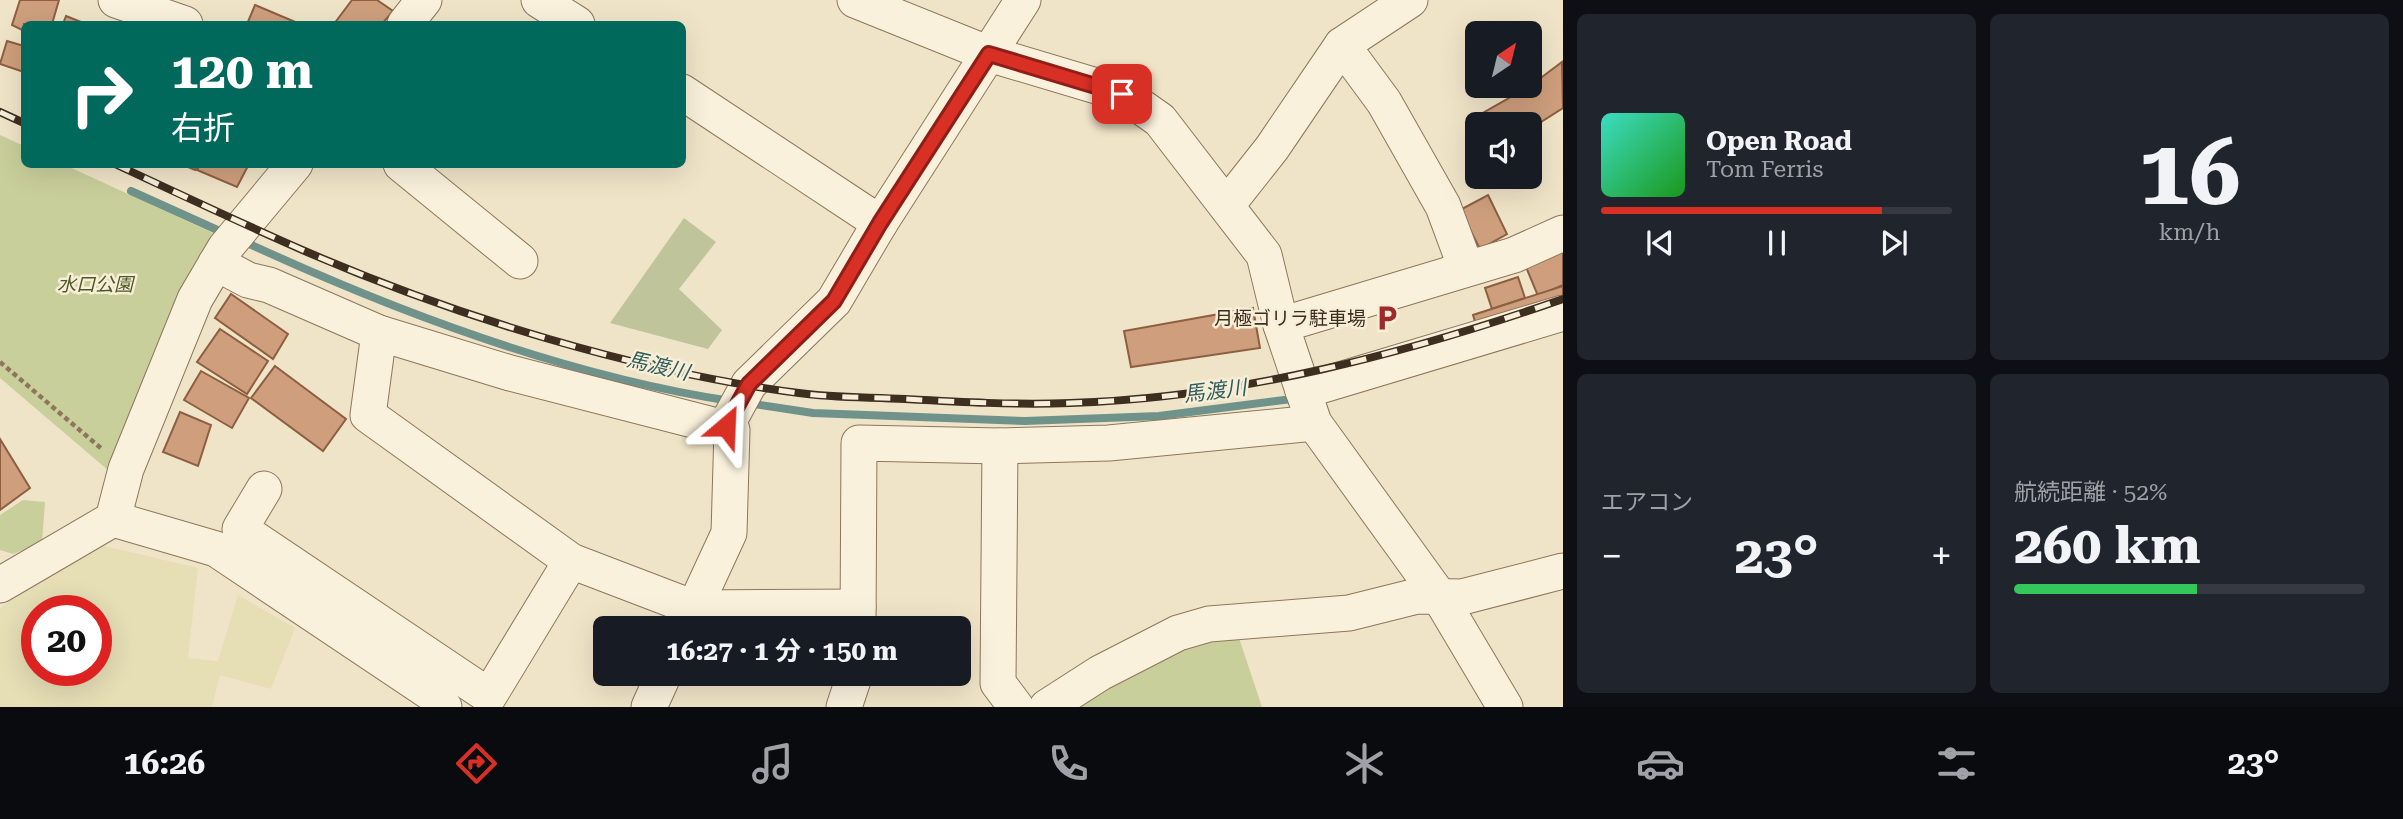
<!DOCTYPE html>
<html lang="ja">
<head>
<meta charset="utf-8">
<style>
  :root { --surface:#171b24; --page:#20242c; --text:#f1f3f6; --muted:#9ea1a6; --line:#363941; --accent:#d93025 }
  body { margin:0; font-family:"Roboto Serif","Noto Sans JP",serif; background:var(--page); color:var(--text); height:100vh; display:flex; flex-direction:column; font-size:26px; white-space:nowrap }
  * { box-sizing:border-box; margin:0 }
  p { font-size:23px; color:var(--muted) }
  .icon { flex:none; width:38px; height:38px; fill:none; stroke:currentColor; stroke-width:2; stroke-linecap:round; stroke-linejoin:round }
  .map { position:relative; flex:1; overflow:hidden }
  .sheet { display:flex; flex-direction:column; gap:14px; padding:14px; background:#0d0f14; width:840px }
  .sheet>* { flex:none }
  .top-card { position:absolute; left:21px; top:21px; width:665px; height:147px; border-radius:10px; box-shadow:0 7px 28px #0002; background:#00695c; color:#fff; overflow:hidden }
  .needle { width:46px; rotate:35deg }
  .buttons { position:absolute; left:1465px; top:21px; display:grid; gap:14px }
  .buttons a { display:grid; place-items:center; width:77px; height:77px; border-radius:10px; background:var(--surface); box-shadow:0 7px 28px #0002; font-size:35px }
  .speed { position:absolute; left:21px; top:595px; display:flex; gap:14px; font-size:35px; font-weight:700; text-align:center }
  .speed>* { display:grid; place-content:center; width:91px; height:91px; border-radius:50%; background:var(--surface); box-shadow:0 7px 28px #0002; line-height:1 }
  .speed .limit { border:10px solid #d22; background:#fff; color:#111 }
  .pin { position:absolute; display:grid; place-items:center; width:60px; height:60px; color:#fff; margin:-30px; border-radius:14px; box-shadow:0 4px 10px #0006 }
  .me { position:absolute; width:77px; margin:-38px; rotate:26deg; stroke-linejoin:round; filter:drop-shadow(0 0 5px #0008) }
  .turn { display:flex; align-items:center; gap:24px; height:147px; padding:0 35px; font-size:32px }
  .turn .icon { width:91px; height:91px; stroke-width:2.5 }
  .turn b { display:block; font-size:49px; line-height:60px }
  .big { font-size:52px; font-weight:700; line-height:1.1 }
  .sheet .widget { flex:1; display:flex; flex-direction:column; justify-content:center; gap:10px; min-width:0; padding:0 24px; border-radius:10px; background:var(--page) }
  .sheet .dial { align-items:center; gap:0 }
  .dial b { font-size:91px; line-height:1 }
  .song { display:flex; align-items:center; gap:21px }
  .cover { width:84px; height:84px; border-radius:10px; background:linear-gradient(135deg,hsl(170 70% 55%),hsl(120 70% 35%)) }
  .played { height:7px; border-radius:4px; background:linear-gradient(90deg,var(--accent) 80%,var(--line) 80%) }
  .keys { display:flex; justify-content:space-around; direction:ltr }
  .heat { display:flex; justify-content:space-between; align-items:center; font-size:38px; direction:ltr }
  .charge { height:10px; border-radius:5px; background:linear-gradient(90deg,#34c759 52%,var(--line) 0) }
  .sheet .tiles { flex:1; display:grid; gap:14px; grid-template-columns:repeat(2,1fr) }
  .trip { position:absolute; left:593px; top:616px; width:378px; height:70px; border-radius:10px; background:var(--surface); box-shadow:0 7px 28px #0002; font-weight:700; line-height:70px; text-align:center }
  .dock { display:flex; height:112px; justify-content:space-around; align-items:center; background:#090b0e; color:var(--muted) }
  .dock .icon { width:49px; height:49px }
  .dock .current { color:var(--accent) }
  .dock b { font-size:32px; color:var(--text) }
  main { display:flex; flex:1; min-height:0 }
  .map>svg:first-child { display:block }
  .farmland { fill:#e6deb5; fill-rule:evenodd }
  .green { fill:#c9cf9b }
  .cemetery { fill:#bfc49a }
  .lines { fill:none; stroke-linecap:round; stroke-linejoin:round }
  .stream { stroke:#6f938a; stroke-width:8 }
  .building { fill:#cf9f7d; stroke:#8d5f41; stroke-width:2 }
  .minor-casing { stroke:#8d765c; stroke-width:37 }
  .path { stroke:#8d765c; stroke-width:4.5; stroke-dasharray:5 3.5; stroke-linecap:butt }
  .minor { stroke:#faf1dc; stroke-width:35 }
  .rail-casing { stroke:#3d2e20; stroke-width:8 }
  .rail { stroke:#f7eed8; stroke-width:5; stroke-dasharray:16; stroke-linecap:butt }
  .route-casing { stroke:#8d1f18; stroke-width:18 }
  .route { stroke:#d93025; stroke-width:12 }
  .labels { text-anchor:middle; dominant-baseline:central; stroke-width:5; stroke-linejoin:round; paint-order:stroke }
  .park-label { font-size:19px; font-style:italic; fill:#4d5a26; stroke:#f7eed8 }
  .poi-label { font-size:19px; fill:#3d2e20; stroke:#f7eed8; text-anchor:end }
  .water-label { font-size:21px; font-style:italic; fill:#2f5d5a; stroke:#f7eed8 }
</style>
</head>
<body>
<main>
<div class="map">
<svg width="1563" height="707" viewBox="0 0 1563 707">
  <rect width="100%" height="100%" fill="#f0e4c8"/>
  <!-- farmland -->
  <path class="farmland" d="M92,543L198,568L188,658L218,661L238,595L295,628L271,689L220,675L212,707H0V608ZM37,611H96V670H37Z"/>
  <!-- green -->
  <g class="green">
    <polygon points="0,135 24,146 24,164 65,165 226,239 116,477 0,378"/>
    <polygon points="23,500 45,502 42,543 13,554 0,550 0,515"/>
    <polygon points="1237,632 1262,707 1064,707 1123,667"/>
  </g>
  <!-- cemetery -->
  <polygon class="cemetery" points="684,218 716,242 679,289 722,330 708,349 610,323"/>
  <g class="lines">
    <!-- stream -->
    <g class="stream">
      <polyline points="131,191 224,233"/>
      <path d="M243,241C394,311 566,376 731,401"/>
      <polyline points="747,403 813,413 1025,421 1159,416 1292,399"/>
    </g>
  </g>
  <!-- building -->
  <g class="building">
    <polygon points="20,0 59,0 52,24 24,24 24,31 12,25"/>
    <polygon points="352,0 377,0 393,11 382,24 334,24"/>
    <polygon points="255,5 300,24 247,24"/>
    <polygon points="66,16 86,24 63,24"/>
    <polygon points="7,41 24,46 24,72 0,64"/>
    <polygon points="1562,62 1563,108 1530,129 1530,124 1477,125 1474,118 1530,86"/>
    <polygon points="181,164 198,164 195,170"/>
    <polygon points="200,164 249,164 237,187 197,170"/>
    <polygon points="1488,195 1507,234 1480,249 1460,210"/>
    <polygon points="1563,251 1563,285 1538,296 1526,267"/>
    <polygon points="1518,277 1525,298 1492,309 1485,288"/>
    <polygon points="1563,286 1563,296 1476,325 1473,315"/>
    <polygon points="231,294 288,334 273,359 215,318"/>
    <polygon points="1253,308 1260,348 1131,367 1124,331"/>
    <polygon points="220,329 268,361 247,394 197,362"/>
    <polygon points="275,366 346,419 323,451 251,398"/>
    <polygon points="201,371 249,398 232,428 184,400"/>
    <polygon points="180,412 211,425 198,466 163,452"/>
    <polygon points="0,439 30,488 0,510"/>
  </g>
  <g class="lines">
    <defs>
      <g id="minor">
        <polyline points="116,0 185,24"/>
        <polyline points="539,0 577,24"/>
        <polyline points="855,0 989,54 1123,94 1160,120 1264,255 1281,325 1314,423 1439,596 1505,707"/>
        <polyline points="405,24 424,0"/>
        <polyline points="1342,45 1384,102 1443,206 1466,268"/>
        <polyline points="682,92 880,223 1023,0"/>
        <polyline points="401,164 520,261"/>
        <polyline points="1227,205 1272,148 1342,45 1410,0"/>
        <polyline points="216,263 248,280 269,285 379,333 510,373 732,430 729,533 685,628"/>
        <polyline points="1281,325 1514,255 1563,233"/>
        <polyline points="379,333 368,415 571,561 694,608 858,607"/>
        <polyline points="1303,391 1563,313"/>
        <polyline points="726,426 749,384 834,301 880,223"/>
        <polyline points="1000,446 998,683 1016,707"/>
        <polyline points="264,489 240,529 489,696 571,561"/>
        <polyline points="113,519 216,549 434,695 444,707"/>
        <polyline points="0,585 113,519 126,469 195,299 225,248 295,164"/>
        <polyline points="858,628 859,443 1000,446 1109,443 1314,423"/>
        <polyline points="649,707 664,674"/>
        <polyline points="844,707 855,674"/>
        <polyline points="1047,707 1100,673 1178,633 1209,624 1349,613 1417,596 1462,597 1563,571"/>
      </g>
    </defs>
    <!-- minor casing -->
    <use href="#minor" class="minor-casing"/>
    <!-- path -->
    <polyline class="path" points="0,362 103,450"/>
    <!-- minor -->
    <use href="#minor" class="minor"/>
    <defs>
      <g id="rail">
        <polyline points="0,112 24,123"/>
        <path d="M115,164C179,194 243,224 307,252C458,317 637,372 799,393C834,398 870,397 905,399C960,402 1015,405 1070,403C1238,398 1405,354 1563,299"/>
      </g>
    </defs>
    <!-- rail casing -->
    <use href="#rail" class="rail-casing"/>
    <!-- rail -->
    <use href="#rail" class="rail"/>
  </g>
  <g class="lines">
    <defs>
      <polyline id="route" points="726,426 749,384 834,301 880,223 989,54 1122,94"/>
    </defs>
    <!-- route casing -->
    <use href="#route" class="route-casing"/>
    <!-- route -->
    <use href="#route" class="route"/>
  </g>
  <!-- icons -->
  <defs>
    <symbol id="parking-bare" viewBox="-9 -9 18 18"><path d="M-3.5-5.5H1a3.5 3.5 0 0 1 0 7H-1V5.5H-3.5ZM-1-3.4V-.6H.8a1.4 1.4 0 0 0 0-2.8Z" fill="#9e2a2b" stroke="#f7eed8" stroke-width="2.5" paint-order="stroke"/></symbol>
  </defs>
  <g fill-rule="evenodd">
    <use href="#parking-bare" x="1368" y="299" width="38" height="38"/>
  </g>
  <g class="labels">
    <!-- park labels -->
    <g class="park-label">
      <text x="95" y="284">水口公園</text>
    </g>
    <!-- poi labels -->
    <g class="poi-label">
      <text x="1366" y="318">月極ゴリラ駐車場</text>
    </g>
    <!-- water labels -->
    <g class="water-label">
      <text transform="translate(658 366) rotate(13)">馬渡川</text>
      <text transform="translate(1215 391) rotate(-7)">馬渡川</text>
    </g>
  </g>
</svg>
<div class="buttons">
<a><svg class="needle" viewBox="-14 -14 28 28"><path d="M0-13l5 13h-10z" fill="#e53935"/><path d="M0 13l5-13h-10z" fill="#9ea1a6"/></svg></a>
<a><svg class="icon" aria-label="sound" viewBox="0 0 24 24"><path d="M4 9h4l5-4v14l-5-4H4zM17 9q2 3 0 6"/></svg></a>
</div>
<div class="speed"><div class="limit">20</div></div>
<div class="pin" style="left:1122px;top:94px;background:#d93025"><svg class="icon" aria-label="arrive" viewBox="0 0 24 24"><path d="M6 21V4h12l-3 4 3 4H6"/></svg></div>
<svg class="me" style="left:726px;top:426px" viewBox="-20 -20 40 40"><path d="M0-17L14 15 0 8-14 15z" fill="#d93025" stroke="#fff" stroke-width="4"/></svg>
<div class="trip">16:27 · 1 分 · 150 m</div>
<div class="top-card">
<div class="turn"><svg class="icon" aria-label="right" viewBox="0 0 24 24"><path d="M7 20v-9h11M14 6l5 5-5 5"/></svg><div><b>120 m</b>右折</div></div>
</div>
</div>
<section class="sheet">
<div class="tiles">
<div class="widget">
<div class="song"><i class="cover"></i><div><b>Open Road</b><p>Tom Ferris</p></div></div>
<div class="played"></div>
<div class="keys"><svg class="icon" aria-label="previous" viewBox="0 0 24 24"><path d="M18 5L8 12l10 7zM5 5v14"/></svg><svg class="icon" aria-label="pause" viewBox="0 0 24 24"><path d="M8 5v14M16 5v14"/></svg><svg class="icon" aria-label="next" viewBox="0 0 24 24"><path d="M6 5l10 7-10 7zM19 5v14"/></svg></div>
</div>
<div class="widget dial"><b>16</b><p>km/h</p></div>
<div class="widget"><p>エアコン</p>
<div class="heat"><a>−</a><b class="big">23°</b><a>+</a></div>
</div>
<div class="widget"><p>航続距離 · 52%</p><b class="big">260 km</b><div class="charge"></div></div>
</div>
</section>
</main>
<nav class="dock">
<b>16:26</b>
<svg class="icon current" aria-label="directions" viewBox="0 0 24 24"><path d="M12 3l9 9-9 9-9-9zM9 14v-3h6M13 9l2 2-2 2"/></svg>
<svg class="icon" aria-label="music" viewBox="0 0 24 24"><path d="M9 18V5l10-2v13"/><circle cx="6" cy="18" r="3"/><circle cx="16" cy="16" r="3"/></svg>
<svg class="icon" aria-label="phone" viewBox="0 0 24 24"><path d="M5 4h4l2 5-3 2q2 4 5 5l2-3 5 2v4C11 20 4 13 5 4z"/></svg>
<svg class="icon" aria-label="climate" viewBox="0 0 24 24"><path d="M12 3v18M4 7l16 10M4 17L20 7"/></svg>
<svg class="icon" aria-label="car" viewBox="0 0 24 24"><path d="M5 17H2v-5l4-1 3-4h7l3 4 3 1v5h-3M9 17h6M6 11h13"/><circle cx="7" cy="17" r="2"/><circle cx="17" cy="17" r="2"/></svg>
<svg class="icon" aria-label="filters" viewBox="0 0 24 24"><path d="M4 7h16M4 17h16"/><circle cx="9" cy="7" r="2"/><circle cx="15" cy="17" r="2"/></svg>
<b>23°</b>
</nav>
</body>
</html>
